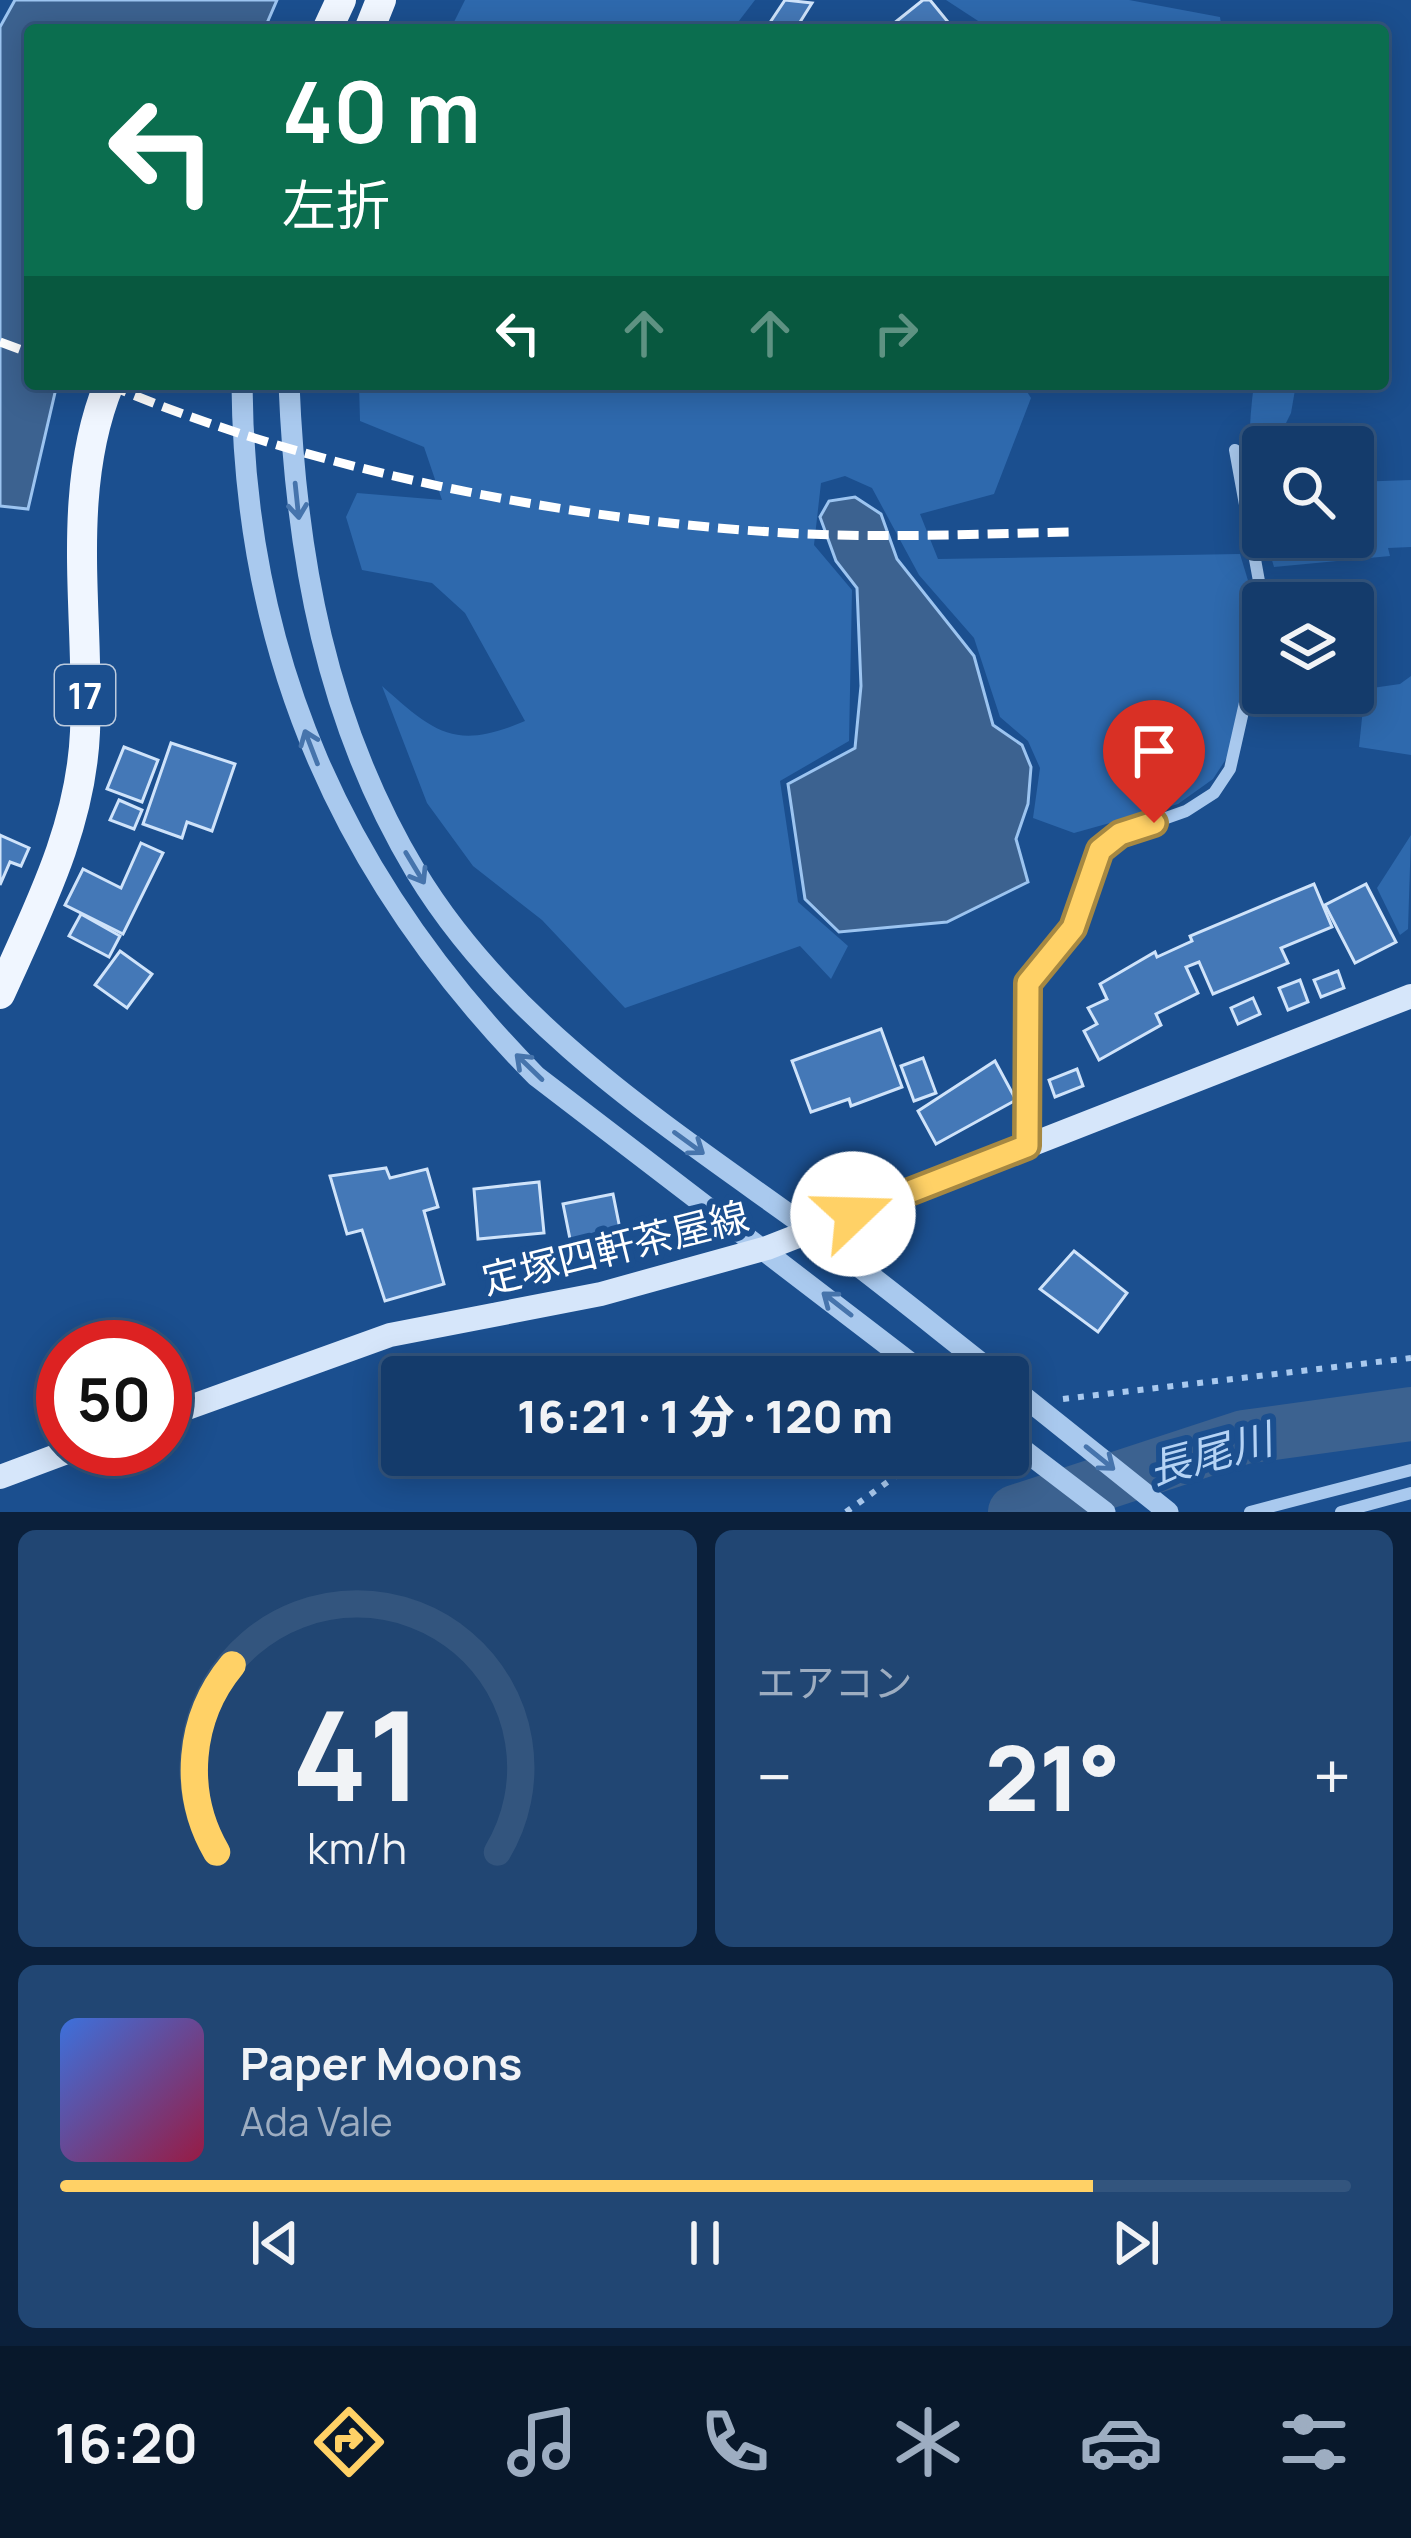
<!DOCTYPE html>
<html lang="ja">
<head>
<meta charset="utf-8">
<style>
  :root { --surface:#143b6b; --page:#214673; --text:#f1f3f6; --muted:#9dadc1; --line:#33557e; --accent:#ffd166 }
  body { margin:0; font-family:Manrope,"Noto Sans JP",sans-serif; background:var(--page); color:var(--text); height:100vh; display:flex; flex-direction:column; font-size:45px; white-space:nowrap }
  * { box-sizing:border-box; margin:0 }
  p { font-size:39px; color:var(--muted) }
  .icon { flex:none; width:66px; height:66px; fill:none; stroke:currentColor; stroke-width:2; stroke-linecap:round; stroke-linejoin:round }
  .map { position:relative; height:1512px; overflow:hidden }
  .panel { display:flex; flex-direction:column; gap:18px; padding:18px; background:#0b203b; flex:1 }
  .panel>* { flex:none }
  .guide { position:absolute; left:24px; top:24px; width:1365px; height:366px; border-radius:12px; box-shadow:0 6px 30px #0003,0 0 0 3px var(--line); background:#0b6e4f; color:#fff; overflow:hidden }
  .controls { position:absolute; left:1242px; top:426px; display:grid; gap:24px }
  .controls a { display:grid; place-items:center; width:132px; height:132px; border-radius:12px; background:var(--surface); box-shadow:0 6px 30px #0003,0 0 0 3px var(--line); font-size:60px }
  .speed { position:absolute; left:36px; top:1320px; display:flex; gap:24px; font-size:60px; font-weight:700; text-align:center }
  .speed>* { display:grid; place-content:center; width:156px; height:156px; border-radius:50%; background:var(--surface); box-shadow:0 6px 30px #0003,0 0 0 3px var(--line); line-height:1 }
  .speed .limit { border:18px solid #d22; background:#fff; color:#111 }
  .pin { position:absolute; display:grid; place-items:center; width:102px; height:102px; color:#fff; margin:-123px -51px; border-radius:50% 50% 50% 0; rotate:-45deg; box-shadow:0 0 12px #0007 }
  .pin .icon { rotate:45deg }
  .me { position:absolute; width:132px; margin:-66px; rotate:69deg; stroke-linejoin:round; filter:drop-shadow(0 0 9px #0008) }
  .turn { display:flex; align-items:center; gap:42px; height:252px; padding:0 60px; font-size:54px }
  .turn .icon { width:156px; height:156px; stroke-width:2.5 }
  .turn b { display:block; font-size:84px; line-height:102px }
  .lanes { display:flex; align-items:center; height:114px; padding:0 60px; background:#0003; justify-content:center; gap:60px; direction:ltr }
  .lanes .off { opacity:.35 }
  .big { font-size:90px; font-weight:800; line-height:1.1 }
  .panel .card { flex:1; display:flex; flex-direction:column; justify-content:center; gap:18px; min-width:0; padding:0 42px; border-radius:18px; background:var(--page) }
  .panel .dial { align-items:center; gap:0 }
  .dial svg { height:312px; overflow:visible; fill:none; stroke:var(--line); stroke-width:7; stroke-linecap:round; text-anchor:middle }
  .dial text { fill:var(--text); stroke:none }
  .song { display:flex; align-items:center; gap:36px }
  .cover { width:144px; height:144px; border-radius:18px; background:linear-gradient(135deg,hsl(220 70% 55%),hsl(340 70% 35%)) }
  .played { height:12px; border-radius:6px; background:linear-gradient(90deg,var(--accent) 80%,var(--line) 80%) }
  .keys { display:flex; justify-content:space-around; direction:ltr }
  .heat { display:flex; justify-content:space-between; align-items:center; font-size:66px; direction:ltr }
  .panel .tiles { flex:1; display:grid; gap:18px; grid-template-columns:1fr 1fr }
  .card:last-child { grid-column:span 2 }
  .trip { position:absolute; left:381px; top:1356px; width:648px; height:120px; border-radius:12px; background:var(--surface); box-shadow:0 6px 30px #0003,0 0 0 3px var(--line); font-weight:800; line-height:120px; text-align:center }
  .menu { display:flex; height:192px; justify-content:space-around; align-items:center; background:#08182b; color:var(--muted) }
  .menu .icon { width:84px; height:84px }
  .menu .selected { color:var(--accent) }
  .menu b { font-size:54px; color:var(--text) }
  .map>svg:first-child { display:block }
  .green { fill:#2e69ad }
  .water { fill:#3c6290; stroke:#9cc4f0; stroke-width:3 }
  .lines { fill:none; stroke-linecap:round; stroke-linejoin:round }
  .river { stroke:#3c6290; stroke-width:54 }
  .building { fill:#4478b7; stroke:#cfe3fa; stroke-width:3 }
  .path { stroke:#a9c9ee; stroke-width:6; stroke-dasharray:6 9; stroke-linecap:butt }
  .minor { stroke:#a9c9ee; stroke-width:12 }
  .tertiary { stroke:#a9c9ee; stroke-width:21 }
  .secondary { stroke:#d6e6fa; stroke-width:24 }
  .primary { stroke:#f0f6ff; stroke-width:30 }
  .rail { stroke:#fff; stroke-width:9; stroke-dasharray:21 9; stroke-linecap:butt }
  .oneway { stroke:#4674ac }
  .route-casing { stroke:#a68842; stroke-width:30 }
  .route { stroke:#ffd166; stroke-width:21 }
  .labels { text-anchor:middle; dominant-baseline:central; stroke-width:12; stroke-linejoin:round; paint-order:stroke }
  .shield { fill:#1b4f8f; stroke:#bbcadd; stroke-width:3 }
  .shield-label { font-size:36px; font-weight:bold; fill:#fff }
  .street-label { font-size:39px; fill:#fff; stroke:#1b4f8f }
  .water-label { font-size:42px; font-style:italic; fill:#b5d3f5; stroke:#1b4f8f }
</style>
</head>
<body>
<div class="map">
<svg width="1411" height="1512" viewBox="0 0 1411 1512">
  <rect width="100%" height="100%" fill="#1b4f8f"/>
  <!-- green -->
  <g class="green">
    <polygon points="465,0 755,0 732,30 450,30"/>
    <polygon points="946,0 1129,0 1220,17 1222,30 992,30"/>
    <path d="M359,384H1022L1031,398L994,494L920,514L938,559L1240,554L1256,607L1232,750L1213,779L1178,804L1074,833L1033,818L1040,768L1028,741L1000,717L974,638L919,575L872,488L845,476L821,483L814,545L852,590L849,741L780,781L798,902L848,946L831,979L800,946L625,1008L542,920L473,866L427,803L382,686C435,733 455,751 525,721L465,613L432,583L362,570L346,517L357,493L442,500L424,447L360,421Z"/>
    <path d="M1254,384H1296L1291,413L1274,447H1263V532C1247,482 1247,436 1254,384Z"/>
    <polygon points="1411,480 1411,547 1388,548 1390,556 1274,567 1265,537 1353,537 1353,482"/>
    <polygon points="1411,676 1411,755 1359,747 1365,689 1400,684"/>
    <polygon points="1411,835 1408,929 1400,935 1377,888"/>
  </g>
  <!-- water -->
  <g class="water">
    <polygon points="15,0 277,0 264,30 30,30 30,384 57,384 28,509 0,506 0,27"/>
    <polygon points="855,497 881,514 897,559 974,656 993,725 1022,745 1031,767 1028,804 1016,839 1028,882 947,922 839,932 805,899 788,784 855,748 861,686 857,588 836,561 820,517 829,501"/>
  </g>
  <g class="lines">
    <!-- river -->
    <polyline class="river" points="1015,1512 1244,1437 1411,1414"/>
  </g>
  <!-- building -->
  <g class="building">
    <polygon points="785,0 812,3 795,30 765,30"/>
    <polygon points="923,0 930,0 948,22 938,30 898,30 893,24"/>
    <polygon points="171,743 235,764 212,831 187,822 182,838 143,824"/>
    <polygon points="124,747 158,760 142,802 107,789"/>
    <polygon points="119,800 142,810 134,829 110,820"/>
    <polygon points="0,835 29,848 21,866 10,862 0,885"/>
    <polygon points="141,843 163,853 123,934 65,905 83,869 121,888"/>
    <polygon points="1314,884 1332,927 1281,948 1288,963 1213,994 1199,962 1186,967 1198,993 1156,1014 1161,1025 1099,1060 1084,1031 1097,1024 1088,1008 1107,999 1100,984 1155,952 1157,957 1192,941 1190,936"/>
    <polygon points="1366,884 1396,942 1355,963 1325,905"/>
    <polygon points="81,914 120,936 109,957 69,936"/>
    <polygon points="120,951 152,974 127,1008 95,985"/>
    <polygon points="1338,971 1344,988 1321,997 1314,980"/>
    <polygon points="1300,980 1308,1002 1288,1010 1279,988"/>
    <polygon points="1253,998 1260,1014 1238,1024 1231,1008"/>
    <polygon points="881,1029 902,1087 851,1106 849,1099 811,1112 792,1061"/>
    <polygon points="923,1058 936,1093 914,1101 901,1066"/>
    <polygon points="995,1061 1016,1100 936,1144 918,1111"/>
    <polygon points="1077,1069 1083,1086 1055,1097 1049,1080"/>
    <polygon points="386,1168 390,1178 427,1169 438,1207 424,1211 444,1284 385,1301 362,1230 347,1234 330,1176"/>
    <polygon points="539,1182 544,1233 478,1239 474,1189"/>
    <polygon points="613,1194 621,1234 571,1244 563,1204"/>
    <polygon points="1074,1251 1127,1293 1098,1332 1040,1289"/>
  </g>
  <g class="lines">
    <!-- path -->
    <g class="path">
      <polyline points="1063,1399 1411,1358"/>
      <polyline points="846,1512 925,1455"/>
    </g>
    <!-- minor -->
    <g class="minor">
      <polyline points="1235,450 1263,603"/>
      <polyline points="1027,1145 1028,983 1073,928 1100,850 1121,834 1186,811 1214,793 1230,769 1263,623"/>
      <polyline points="1250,1512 1411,1470"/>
      <polyline points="1341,1512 1411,1493"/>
    </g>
    <!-- tertiary -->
    <g class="tertiary">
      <path d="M242,384C244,659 345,882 536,1076L929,1377"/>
      <path d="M289,384C296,557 326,722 416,872C508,1024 665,1125 805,1226C871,1274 935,1327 999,1377"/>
      <polyline points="1008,1384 1168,1512"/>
      <polyline points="1008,1438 1105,1512"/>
    </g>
    <!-- secondary -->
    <g class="secondary">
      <polyline points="165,1416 390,1335 601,1294 767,1248 1411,996"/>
      <polyline points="0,1477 75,1449"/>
    </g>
    <!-- primary -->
    <g class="primary">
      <polyline points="327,30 341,0"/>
      <polyline points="369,30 381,0"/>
      <path d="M0,994C38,909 81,827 85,732C90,616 64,494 109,384"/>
    </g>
    <!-- rail -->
    <g class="rail">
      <polyline points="0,342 30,353"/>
      <path d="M107,384C305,469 556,518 771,532C871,539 971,534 1071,532"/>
    </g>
  </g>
  <!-- one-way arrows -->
  <defs><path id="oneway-shaft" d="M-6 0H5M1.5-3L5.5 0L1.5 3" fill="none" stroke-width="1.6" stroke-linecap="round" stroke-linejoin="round" transform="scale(3)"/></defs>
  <g class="oneway">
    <use href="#oneway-shaft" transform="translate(297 501) rotate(84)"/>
    <use href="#oneway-shaft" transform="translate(311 747) rotate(-111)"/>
    <use href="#oneway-shaft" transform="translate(415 868) rotate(59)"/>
    <use href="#oneway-shaft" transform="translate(529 1067) rotate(-136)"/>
    <use href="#oneway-shaft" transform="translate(689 1143) rotate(36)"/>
    <use href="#oneway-shaft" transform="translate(837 1304) rotate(-142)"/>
    <use href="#oneway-shaft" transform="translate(1100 1458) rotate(39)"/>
  </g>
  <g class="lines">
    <defs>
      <polyline id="route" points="853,1214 1027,1146 1028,983 1073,928 1100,850 1120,834 1154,823"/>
    </defs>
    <!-- route casing -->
    <use href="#route" class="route-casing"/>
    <!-- route -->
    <use href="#route" class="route"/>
  </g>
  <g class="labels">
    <!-- shield labels -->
    <rect class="shield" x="55" y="665" width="60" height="60" rx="9"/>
    <g class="shield-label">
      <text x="85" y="695">17</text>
    </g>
    <!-- street labels -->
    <g class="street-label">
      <text transform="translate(615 1247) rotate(-14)">定塚四軒茶屋線</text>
    </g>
    <!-- water labels -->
    <g class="water-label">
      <text transform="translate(1210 1453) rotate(-15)">長尾川</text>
    </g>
  </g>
</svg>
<div class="controls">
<a><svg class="icon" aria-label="search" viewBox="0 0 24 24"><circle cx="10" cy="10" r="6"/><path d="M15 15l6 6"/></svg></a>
<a><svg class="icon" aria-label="layers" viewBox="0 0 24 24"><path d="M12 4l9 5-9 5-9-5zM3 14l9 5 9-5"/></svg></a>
</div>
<div class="speed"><div class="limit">50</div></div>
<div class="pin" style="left:1154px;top:823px;background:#d93025"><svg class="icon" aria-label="arrive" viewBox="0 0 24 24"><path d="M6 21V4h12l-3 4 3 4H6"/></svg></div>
<svg class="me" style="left:853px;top:1214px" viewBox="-20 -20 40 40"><circle r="19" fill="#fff"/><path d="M0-13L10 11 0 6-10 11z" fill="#ffd166"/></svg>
<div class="trip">16:21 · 1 分 · 120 m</div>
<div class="guide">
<div class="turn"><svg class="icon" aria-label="left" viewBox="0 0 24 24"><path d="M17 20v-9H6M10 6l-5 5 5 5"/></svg><div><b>40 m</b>左折</div></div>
<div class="lanes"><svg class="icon" aria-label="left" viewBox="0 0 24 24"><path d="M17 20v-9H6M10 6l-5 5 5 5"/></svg><svg class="icon off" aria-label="ahead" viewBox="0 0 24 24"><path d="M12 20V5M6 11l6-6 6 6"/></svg><svg class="icon off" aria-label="ahead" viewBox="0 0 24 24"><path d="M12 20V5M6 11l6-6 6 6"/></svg><svg class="icon off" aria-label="right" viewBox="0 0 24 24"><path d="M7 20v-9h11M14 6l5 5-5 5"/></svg></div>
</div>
</div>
<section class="panel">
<div class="tiles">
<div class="card dial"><svg viewBox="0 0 100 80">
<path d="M14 69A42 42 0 1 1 86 69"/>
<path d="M14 69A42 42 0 0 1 18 21" stroke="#ffd166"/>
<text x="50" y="56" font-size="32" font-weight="700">41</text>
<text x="50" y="72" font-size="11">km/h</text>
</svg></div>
<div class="card"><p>エアコン</p>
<div class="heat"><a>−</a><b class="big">21°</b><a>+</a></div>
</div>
<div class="card">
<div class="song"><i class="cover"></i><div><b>Paper Moons</b><p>Ada Vale</p></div></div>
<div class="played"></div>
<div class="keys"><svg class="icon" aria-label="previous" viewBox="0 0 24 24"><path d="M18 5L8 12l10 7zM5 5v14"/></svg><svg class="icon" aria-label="pause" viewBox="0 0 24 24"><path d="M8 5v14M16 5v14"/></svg><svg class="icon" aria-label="next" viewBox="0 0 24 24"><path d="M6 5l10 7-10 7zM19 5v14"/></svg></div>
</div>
</div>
</section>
<nav class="menu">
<b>16:20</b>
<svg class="icon selected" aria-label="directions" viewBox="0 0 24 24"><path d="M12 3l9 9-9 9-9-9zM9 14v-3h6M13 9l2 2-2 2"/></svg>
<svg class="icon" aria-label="music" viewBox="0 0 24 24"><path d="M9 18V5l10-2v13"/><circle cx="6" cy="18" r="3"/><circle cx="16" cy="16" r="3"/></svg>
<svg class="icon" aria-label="phone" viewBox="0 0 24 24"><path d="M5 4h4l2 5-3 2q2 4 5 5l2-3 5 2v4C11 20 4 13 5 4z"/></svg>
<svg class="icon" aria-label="climate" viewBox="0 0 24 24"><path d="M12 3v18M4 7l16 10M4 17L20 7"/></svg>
<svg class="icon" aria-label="car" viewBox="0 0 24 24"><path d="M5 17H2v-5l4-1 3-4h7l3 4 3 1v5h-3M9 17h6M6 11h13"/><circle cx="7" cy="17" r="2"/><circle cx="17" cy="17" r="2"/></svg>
<svg class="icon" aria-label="filters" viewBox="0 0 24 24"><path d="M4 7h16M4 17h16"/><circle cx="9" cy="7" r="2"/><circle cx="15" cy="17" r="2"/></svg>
</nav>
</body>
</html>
